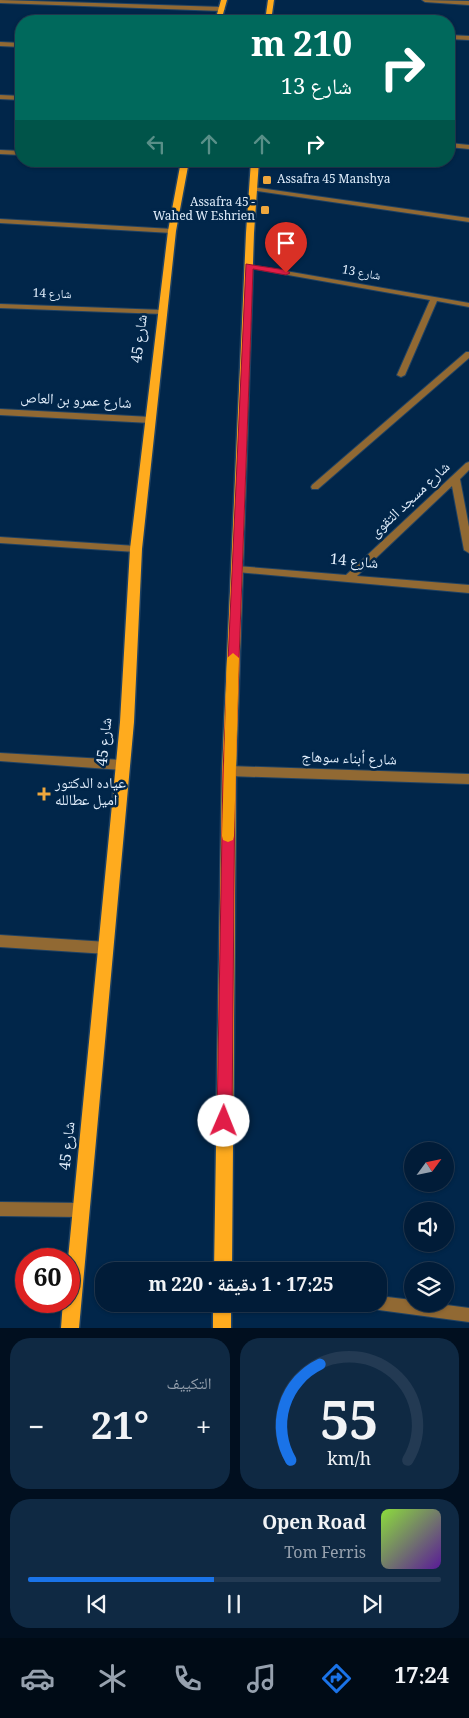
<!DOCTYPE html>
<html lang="ar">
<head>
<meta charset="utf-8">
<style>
  :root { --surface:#011c38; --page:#0f2943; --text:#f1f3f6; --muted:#96a1ae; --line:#233a53; --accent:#1a73e8 }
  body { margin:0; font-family:Georgia,"Noto Naskh Arabic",serif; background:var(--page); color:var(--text); direction:rtl; height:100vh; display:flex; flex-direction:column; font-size:19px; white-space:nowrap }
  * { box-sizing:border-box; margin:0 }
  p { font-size:16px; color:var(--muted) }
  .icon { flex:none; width:28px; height:28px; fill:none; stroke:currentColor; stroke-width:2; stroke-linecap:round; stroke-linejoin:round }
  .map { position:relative; height:1328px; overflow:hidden; direction:ltr }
  .drawer { display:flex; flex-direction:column; gap:10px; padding:10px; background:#010f1f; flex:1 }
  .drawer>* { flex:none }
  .top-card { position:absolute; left:15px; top:15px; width:440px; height:152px; border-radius:20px; box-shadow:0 1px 4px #0004,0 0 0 1px var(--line); direction:rtl; background:#00695c; color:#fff; overflow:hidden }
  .needle { width:32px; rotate:57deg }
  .buttons { position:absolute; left:404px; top:1142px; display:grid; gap:10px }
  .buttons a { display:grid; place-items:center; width:50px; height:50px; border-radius:50%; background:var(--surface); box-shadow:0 1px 4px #0004,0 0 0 1px var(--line); font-size:25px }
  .speed { position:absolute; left:15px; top:1248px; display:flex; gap:10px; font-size:25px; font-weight:700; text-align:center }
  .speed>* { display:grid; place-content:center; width:65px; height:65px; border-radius:50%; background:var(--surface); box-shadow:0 1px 4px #0004,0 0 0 1px var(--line); line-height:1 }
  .speed .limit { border:8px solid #d22; background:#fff; color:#111 }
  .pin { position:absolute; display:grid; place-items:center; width:42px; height:42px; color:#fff; margin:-51px -21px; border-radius:50% 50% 50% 0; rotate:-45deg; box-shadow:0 0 5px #0007 }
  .pin .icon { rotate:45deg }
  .me { position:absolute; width:55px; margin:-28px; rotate:1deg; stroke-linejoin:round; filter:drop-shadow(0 0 4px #0008) }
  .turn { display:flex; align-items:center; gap:18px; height:105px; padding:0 20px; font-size:22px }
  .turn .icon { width:65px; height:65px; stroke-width:2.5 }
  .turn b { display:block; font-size:35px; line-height:42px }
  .lanes { display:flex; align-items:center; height:48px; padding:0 20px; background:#0003; justify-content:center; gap:25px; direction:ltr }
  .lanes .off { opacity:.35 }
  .big { font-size:38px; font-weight:700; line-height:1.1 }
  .drawer .tile { flex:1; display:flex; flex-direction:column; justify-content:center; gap:8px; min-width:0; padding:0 18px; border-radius:20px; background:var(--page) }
  .drawer .dial { align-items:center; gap:0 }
  .dial svg { height:130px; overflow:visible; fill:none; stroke:var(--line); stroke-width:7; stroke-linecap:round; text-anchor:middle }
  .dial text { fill:var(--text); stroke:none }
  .song { display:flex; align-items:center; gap:15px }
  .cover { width:60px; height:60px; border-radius:8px; background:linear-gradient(135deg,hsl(90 70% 55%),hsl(270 70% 35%)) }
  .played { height:5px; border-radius:2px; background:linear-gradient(90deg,var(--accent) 45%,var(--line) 45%) }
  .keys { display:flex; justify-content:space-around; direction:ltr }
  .heat { display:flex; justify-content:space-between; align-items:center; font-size:28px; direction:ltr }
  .drawer .tiles { flex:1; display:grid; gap:10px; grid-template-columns:1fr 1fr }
  .tile:last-child { grid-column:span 2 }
  .trip { position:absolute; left:95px; top:1262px; width:292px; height:50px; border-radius:20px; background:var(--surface); box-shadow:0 1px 4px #0004,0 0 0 1px var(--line); font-weight:700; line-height:50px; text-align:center; direction:rtl }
  .dock { display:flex; height:80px; justify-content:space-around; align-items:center; background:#000b16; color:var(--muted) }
  .dock .icon { width:35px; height:35px }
  .dock .selected { color:var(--accent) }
  .dock b { font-size:22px; color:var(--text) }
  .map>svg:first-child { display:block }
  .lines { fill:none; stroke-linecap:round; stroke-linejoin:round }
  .minor-casing { stroke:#204263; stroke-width:2 }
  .primary-casing { stroke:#204263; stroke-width:3 }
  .minor { fill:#916933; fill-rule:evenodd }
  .primary { fill:#ffab1e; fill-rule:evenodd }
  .route { fill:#e11d48; stroke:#92132f }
  .slow { fill:#f59e0b }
  .poi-dot { fill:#efa73d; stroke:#01264a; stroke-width:2 }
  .labels { text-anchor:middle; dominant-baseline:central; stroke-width:5; stroke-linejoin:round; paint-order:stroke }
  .far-poi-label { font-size:12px; fill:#e0edfb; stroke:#01264a; text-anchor:start }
  .far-street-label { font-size:12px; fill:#e0edfb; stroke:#01264a }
  .street-label { font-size:15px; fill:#e0edfb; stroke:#01264a }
  .poi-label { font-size:15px; fill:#e0edfb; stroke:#01264a; text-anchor:start }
</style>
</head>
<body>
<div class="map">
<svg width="469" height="1328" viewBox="0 0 469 1328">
  <rect width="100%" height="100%" fill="#01264a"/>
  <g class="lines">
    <defs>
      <g id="minor">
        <polygon points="0,0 222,7 225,9 222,11 0,3"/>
        <polygon points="422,0 469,1 469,5 425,2"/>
        <polygon points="449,35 469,36 469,40 449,39"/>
        <polygon points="0,42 21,43 21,47 0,46"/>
        <polygon points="0,95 21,96 21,100 0,99"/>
        <polygon points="449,143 469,145 469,149 449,147"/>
        <polygon points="0,150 21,151 21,155 0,154"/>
        <polygon points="253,187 469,218 469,222 251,190 250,189"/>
        <polygon points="0,219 172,229 175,231 172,233 0,223"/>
        <polygon points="246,264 469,303 469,307 437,301 405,375 401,377 397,375 430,300 249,268 246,268"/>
        <polygon points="0,304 163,310 167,312 163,314 0,308"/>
        <polygon points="466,352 469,352 469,358 318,489 312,489 311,487 312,485"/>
        <polygon points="0,409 151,417 155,420 151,423 0,415"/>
        <polygon points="469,462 469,470 460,479 469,527 469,553 464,550 452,486 357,576 469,585 469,593 237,572 232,569 237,566 346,575 466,463"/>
        <polygon points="0,537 136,546 141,549 136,552 0,543"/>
        <polygon points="0,753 122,760 126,762 127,765 126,768 122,770 0,761"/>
        <polygon points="229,766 469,774 469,784 229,776 225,774 224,771 225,768"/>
        <polygon points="0,935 107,942 111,944 113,948 111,952 107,954 0,947"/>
        <polygon points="0,1202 81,1203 86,1205 88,1210 86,1215 81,1217 0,1216"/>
        <polygon points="379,1296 412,1300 412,1304 439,1304 469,1308 469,1322 379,1310 374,1308 372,1304 379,1304"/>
      </g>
      <g id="primary">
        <polygon points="221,0 227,0 221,21 215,21"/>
        <polygon points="268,0 274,0 271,21 265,21"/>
        <polygon points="181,161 189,161 176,231 142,549 134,722 79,1328 61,1328 63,1301 69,1301 68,1259 120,722 130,549 168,231"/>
        <polygon points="251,161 259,161 254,233 236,771 232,1271 214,1271 222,771 246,233"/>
        <rect x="213" y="1304" width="18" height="24"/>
      </g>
    </defs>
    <!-- minor casing -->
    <use href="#minor" class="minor-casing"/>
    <!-- primary casing -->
    <use href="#primary" class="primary-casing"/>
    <!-- minor -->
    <use href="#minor" class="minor"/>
    <!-- primary -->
    <use href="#primary" class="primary"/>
  </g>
  <!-- route -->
  <polygon class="route" points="246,264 286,270 290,273 286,275 253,269 235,772 232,1121 230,1127 224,1129 219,1127 217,1121 223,772"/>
  <!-- slow -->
  <polygon class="slow" points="233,653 239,658 234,836 233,840 228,842 223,840 222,836 227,658"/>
  <!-- markers -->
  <g class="poi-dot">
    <rect x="262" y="175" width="10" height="10" rx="2.5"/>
    <rect x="260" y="205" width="10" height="10" rx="2.5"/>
    <path d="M41.5 786.5h5v5h5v5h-5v5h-5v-5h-5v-5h5z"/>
  </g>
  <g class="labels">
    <!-- far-poi labels -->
    <g class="far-poi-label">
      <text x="277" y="180">Assafra 45 Manshya</text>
      <text x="255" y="203" text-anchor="end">Assafra 45 -<tspan x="255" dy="14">Wahed W Eshrien</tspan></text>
    </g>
    <!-- far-street labels -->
    <g class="far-street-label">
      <text transform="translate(361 274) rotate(10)">شارع 13</text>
      <text transform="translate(52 295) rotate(2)">شارع 14</text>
    </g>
    <!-- street labels -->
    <g class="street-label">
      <text transform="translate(141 339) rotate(-83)">شارع 45</text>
      <text transform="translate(76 402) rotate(3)">شارع عمرو بن العاص</text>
      <text transform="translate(411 501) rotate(-43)">شارع مسجد التقوى</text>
      <text transform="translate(354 563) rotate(5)">شارع 14</text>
      <text transform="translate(106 742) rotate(-84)">شارع 45</text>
      <text transform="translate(349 760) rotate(2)">شارع أبناء سوهاج</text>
      <text transform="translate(69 1146) rotate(-84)">شارع 45</text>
    </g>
    <!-- poi labels -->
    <g class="poi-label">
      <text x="55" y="785">عياده الدكتور<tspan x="55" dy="17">اميل عطالله</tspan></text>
    </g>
  </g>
</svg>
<div class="buttons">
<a><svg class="needle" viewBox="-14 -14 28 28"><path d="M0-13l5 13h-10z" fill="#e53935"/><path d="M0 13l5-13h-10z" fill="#96a1ae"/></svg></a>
<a><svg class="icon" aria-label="sound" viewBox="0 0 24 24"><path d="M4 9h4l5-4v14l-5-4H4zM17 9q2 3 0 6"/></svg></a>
<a><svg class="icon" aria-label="layers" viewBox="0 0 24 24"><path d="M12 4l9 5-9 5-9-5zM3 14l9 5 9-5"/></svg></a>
</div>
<div class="speed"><div class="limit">60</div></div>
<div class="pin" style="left:286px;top:273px;background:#d93025"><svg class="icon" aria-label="arrive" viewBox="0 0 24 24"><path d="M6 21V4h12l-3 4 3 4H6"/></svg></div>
<svg class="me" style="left:224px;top:1121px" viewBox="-20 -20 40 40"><circle r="19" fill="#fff"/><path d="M0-13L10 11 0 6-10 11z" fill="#e11d48"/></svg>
<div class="trip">17:25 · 1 دقيقة · 220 m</div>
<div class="top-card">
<div class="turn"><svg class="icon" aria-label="right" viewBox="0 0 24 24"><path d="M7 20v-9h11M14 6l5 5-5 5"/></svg><div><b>210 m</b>شارع 13</div></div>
<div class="lanes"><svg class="icon off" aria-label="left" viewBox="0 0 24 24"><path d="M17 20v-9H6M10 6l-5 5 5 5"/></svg><svg class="icon off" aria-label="ahead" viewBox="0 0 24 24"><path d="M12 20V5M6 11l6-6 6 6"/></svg><svg class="icon off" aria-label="ahead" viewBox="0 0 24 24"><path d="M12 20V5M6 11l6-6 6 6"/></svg><svg class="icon" aria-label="right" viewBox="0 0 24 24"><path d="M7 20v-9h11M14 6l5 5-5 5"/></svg></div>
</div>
</div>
<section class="drawer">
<div class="tiles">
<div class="tile dial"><svg viewBox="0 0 100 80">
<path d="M14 69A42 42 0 1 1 86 69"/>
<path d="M14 69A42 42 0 0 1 32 10" stroke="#1a73e8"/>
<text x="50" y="56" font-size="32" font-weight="700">55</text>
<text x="50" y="72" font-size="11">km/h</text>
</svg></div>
<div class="tile"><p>التكييف</p>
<div class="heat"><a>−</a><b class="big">21°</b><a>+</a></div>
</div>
<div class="tile">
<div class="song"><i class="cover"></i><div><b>Open Road</b><p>Tom Ferris</p></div></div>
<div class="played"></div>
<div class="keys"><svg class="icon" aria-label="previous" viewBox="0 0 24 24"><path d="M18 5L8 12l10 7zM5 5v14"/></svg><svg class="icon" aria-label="pause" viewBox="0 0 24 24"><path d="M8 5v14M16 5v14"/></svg><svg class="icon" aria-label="next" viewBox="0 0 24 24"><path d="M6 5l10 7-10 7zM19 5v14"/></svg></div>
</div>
</div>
</section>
<nav class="dock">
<b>17:24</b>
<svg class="icon selected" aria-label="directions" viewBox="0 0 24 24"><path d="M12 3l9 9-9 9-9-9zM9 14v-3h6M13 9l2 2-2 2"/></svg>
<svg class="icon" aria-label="music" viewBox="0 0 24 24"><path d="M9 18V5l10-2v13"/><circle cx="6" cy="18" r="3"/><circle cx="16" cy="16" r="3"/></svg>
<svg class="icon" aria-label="phone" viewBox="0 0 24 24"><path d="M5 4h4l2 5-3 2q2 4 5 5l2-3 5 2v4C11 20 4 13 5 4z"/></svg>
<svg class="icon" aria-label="climate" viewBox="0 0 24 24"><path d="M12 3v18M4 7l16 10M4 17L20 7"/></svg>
<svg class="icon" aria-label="car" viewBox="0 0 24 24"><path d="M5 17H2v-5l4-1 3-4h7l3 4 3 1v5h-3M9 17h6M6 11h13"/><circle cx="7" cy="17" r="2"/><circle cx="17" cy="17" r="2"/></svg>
</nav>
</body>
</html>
